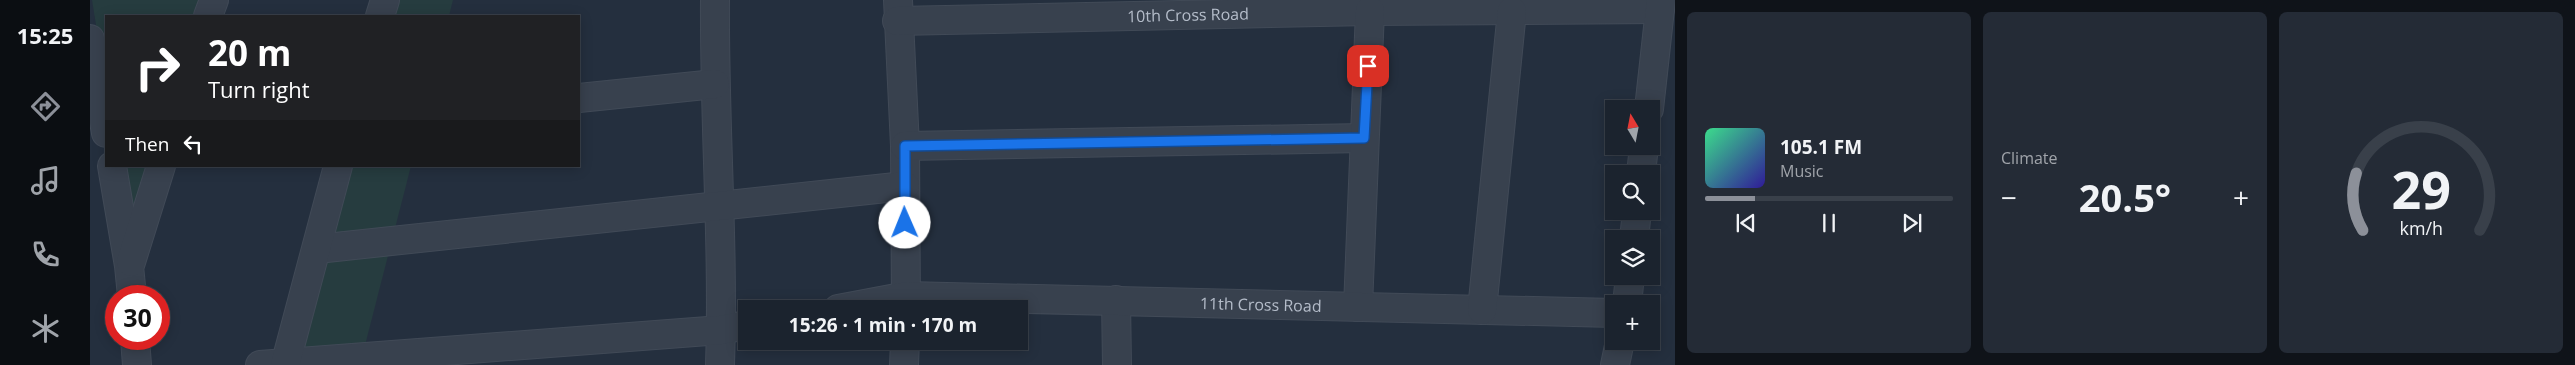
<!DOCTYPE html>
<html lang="en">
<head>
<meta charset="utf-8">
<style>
  :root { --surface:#1b232e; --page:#242b36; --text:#f1f3f6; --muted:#a0a4aa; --line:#39404a; --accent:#8c9099 }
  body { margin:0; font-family:"Open Sans",sans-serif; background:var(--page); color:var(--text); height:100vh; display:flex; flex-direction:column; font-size:19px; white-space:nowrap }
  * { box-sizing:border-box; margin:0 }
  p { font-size:16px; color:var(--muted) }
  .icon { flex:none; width:28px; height:28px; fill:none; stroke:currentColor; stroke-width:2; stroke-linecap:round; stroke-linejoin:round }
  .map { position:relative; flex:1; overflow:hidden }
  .panel { display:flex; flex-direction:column; gap:12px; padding:12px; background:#0f1319; width:900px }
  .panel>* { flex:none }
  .top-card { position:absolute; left:15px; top:15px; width:475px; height:152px; border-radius:0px; box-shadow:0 2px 12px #0003,0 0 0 1px var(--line); background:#202124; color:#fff; overflow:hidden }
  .needle { width:32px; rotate:350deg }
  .tools { position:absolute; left:1515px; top:100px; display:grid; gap:10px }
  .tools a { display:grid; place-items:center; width:55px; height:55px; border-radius:0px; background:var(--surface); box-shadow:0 2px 12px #0003,0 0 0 1px var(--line); font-size:25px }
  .speed { position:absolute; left:15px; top:285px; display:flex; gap:10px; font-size:25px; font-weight:700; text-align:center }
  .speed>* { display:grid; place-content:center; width:65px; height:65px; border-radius:50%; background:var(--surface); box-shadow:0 2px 12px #0003,0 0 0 1px var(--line); line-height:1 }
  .speed .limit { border:8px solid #d22; background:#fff; color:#111 }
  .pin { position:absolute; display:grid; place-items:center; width:42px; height:42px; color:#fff; margin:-21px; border-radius:10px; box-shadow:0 2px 8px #0006 }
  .me { position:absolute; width:55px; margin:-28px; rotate:359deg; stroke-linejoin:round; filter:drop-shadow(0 0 4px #0008) }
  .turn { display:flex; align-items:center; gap:18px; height:105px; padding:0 20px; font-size:22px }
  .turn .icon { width:65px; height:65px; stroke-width:2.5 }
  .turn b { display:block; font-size:35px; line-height:42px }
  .then { display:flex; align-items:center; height:48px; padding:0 20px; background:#0003; gap:10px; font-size:19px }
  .big { font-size:38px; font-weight:700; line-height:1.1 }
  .panel .card { flex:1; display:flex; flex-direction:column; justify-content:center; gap:8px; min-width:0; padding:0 18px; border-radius:8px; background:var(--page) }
  .panel .dial { align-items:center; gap:0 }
  .dial svg { height:130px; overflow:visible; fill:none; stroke:var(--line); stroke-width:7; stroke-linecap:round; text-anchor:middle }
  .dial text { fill:var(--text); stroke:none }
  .song { display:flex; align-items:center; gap:15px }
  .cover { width:60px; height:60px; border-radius:8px; background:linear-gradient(135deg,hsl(150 70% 55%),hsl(250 70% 35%)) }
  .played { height:5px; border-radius:2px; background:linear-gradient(90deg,var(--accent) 20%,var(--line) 20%) }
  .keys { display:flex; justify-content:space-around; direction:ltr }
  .heat { display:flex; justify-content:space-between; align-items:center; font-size:28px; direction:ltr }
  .panel .tiles { flex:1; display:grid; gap:12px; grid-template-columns:repeat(3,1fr) }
  .trip { position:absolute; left:648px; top:300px; width:290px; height:50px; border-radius:0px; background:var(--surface); box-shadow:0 2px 12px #0003,0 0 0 1px var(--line); font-weight:700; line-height:50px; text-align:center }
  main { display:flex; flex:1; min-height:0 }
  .tabs { display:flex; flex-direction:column; width:90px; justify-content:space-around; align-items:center; background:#0b0e12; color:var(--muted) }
  .tabs .icon { width:35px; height:35px }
  .tabs .on { color:var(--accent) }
  .tabs b { font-size:22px; color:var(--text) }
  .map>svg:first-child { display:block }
  .green { fill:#263c3f }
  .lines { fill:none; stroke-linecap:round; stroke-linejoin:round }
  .minor-casing { stroke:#414a57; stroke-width:30 }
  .minor { stroke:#38414e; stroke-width:28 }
  .route-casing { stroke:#114b97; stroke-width:12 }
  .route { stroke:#1a73e8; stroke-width:9 }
  .labels { text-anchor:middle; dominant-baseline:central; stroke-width:5; stroke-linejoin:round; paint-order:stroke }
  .street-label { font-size:16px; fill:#b4bcc9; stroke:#1d2633 }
</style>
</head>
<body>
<main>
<nav class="tabs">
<b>15:25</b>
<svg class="icon on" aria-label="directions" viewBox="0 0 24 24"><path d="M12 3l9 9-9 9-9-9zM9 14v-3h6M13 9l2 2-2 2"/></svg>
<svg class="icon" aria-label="music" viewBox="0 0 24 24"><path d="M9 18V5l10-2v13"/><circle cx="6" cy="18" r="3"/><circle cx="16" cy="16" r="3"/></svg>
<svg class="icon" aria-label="phone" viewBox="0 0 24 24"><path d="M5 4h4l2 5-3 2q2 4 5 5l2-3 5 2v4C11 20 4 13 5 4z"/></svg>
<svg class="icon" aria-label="climate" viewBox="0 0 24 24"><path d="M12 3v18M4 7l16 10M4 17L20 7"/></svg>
</nav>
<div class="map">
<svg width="1585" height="365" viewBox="0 0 1585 365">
  <rect width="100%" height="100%" fill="#242f3e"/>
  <!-- green -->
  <g class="green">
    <polygon points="2,0 115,0 110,16 16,16 16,87"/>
    <polygon points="305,0 363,0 359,16 300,16"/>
    <polygon points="29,166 64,166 41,238"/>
    <polygon points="258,166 321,166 270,365 201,365"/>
  </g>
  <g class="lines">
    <defs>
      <g id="minor">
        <path d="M625,0C624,122 634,243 630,365"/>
        <polyline points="808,0 815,146 816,309"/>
        <polyline points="118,16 124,0"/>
        <polyline points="290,16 295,0"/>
        <path id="s1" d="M807,21L1280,11L1570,9"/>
        <polyline points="0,39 16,133"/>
        <polyline points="489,98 625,84"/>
        <polyline points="1559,109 1571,0"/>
        <polyline points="815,146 1274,138"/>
        <polyline points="22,166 39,266 42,296"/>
        <polyline points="1551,174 1554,146"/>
        <polyline points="1544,239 1547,211"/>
        <polyline points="227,249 815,186"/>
        <polyline points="41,262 71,166"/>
        <polyline points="1026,300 1027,365"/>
        <polyline points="1537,304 1540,276"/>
        <polyline points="1268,307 1280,11"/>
        <path id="s2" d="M748,309L817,296L1524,313"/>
        <polyline points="1392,310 1422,11"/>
        <polyline points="45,339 47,365"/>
        <polyline points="170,365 631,330 656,325"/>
        <polyline points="195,365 248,166"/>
        <polyline points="814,365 815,341"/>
        <polyline points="1525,365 1530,341"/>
      </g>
    </defs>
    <!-- minor casing -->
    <use href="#minor" class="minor-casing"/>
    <!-- minor -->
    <use href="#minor" class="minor"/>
  </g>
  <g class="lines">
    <defs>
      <polyline id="route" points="815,223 815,146 1274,138 1278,66"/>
    </defs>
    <!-- route casing -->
    <use href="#route" class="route-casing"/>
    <!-- route -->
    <use href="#route" class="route"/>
  </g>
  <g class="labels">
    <!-- street labels -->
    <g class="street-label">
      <text stroke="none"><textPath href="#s1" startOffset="291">10th Cross Road</textPath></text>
      <text stroke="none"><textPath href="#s2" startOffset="424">11th Cross Road</textPath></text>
    </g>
  </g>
</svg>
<div class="tools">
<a><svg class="needle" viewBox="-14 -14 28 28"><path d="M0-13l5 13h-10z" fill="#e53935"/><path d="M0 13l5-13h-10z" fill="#a0a4aa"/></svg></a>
<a><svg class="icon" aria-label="search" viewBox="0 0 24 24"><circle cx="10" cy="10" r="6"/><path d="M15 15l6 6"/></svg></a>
<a><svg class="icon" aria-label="layers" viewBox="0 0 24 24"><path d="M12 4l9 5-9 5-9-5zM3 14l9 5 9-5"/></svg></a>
<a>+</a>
</div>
<div class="speed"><div class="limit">30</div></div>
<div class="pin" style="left:1278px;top:66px;background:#d93025"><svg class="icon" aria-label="arrive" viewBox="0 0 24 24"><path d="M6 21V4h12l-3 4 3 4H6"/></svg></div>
<svg class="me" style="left:815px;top:223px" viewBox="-20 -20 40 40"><circle r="19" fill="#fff"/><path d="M0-13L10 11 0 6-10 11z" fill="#1a73e8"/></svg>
<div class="trip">15:26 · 1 min · 170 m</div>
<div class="top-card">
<div class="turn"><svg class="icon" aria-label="right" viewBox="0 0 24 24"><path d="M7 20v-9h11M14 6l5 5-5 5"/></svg><div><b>20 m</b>Turn right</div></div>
<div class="then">Then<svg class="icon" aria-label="left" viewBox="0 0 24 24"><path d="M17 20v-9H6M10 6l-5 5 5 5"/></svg></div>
</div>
</div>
<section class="panel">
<div class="tiles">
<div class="card">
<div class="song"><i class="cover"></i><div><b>105.1 FM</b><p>Music</p></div></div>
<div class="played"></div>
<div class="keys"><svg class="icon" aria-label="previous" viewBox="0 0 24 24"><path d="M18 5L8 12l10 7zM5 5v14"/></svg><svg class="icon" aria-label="pause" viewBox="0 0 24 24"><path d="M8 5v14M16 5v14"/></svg><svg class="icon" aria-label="next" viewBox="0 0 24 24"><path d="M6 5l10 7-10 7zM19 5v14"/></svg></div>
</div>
<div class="card"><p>Climate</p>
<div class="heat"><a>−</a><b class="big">20.5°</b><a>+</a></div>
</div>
<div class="card dial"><svg viewBox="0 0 100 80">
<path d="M14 69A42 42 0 1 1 86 69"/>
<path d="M14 69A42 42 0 0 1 10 34" stroke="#8c9099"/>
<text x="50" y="56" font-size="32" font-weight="700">29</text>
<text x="50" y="72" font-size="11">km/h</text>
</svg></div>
</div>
</section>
</main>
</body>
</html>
